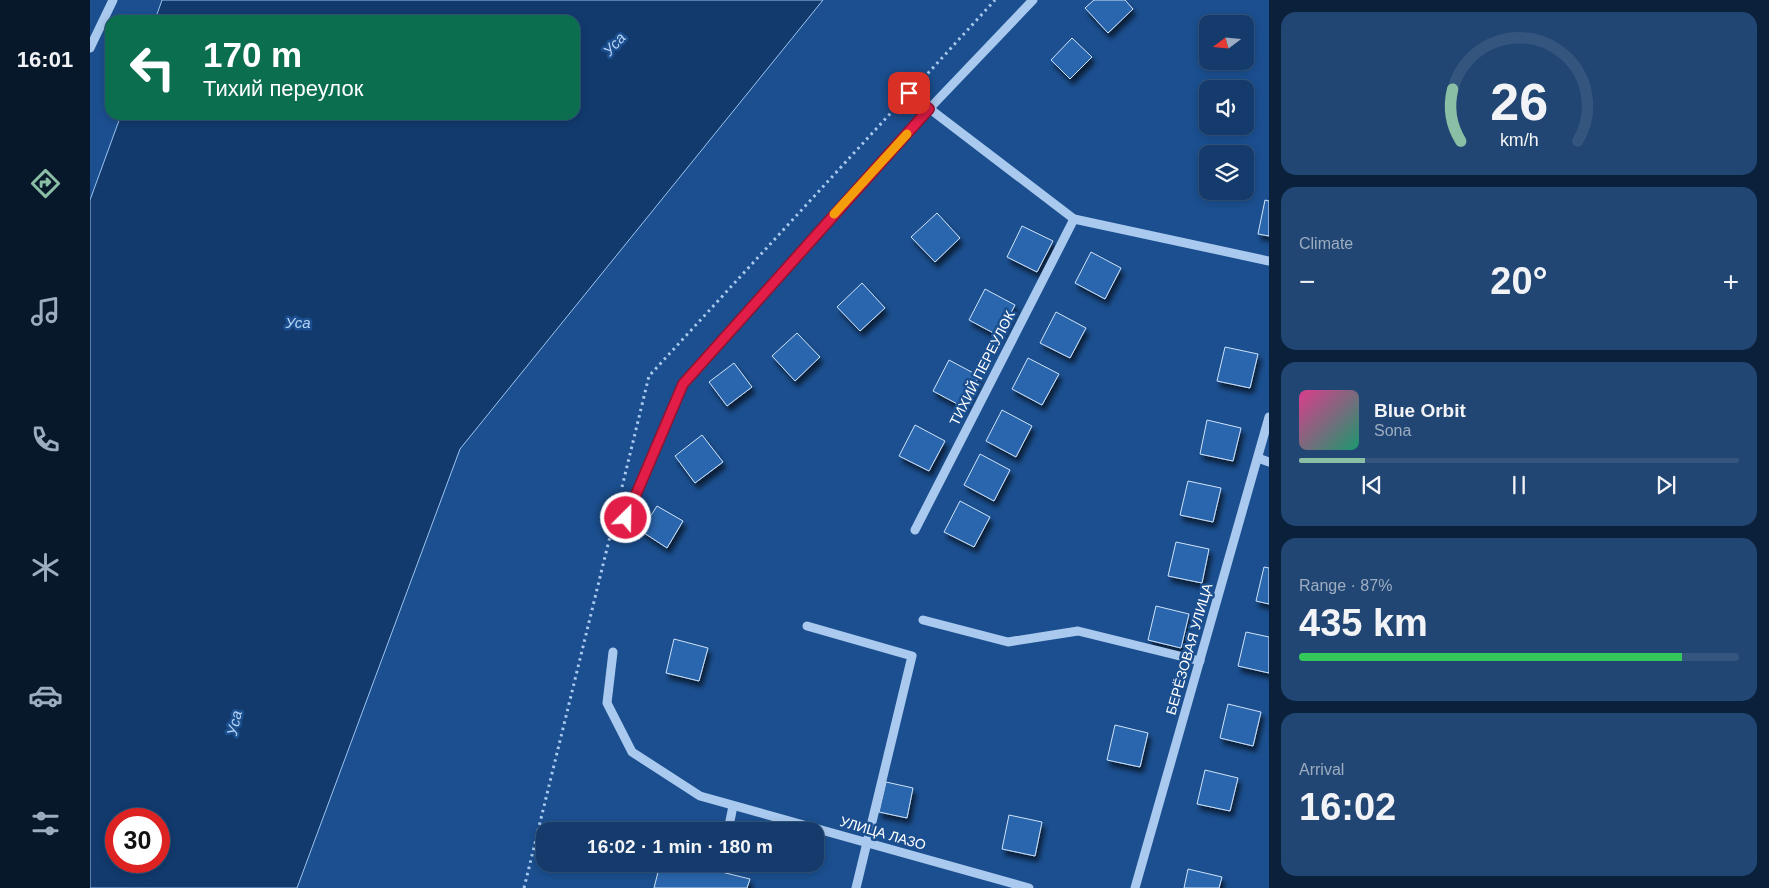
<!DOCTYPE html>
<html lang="en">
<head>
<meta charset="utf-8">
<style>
  :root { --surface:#143b6b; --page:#214673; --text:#f1f3f6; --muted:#9dadc1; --line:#33557e; --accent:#8abfa5 }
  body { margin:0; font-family:Helvetica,sans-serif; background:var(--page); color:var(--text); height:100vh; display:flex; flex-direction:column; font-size:19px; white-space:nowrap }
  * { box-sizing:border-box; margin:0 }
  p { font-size:16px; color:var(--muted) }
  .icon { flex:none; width:28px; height:28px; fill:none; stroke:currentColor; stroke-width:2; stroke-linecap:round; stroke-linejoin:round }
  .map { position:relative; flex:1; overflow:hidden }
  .panel { display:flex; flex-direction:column; gap:12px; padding:12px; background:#0b203b; width:500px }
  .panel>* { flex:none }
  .top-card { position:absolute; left:15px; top:15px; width:475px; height:105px; border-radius:15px; box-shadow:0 2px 8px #0003,0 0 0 1px var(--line); background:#0b6e4f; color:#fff; overflow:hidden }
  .needle { width:32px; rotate:254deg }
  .fabs { position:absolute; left:1109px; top:15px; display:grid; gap:10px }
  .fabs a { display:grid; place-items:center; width:55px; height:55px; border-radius:10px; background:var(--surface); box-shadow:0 2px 8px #0003,0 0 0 1px var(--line); font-size:25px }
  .speed { position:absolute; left:15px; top:808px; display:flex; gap:10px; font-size:25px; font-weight:700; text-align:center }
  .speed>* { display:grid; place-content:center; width:65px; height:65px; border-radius:50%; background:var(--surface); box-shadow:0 2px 8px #0003,0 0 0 1px var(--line); line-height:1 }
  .speed .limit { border:8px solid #d22; background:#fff; color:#111 }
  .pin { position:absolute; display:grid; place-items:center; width:42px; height:42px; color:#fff; margin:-21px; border-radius:10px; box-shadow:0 2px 8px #0006 }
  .me { position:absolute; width:55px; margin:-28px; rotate:23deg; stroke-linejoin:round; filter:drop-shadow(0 0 4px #0008) }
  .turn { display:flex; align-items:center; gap:18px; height:105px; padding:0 15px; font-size:22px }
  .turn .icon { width:65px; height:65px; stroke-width:2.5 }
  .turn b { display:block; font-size:35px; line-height:42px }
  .big { font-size:38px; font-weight:800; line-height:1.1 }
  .panel .card { flex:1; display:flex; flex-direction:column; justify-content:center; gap:8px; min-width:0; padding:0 18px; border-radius:15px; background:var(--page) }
  .panel .dial { align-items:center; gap:0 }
  .dial svg { height:130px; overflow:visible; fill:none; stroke:var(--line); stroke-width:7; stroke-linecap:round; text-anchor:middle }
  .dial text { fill:var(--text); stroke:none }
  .song { display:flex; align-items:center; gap:15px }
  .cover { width:60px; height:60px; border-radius:8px; background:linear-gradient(135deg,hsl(330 70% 55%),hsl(160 70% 35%)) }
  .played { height:5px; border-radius:2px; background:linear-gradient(90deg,var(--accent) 15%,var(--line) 15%) }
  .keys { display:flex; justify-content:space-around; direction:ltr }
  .heat { display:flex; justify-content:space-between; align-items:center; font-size:28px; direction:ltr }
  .charge { height:8px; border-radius:4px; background:linear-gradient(90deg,#34c759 87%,var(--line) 0) }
  .trip { position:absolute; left:446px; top:822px; width:288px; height:50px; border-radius:15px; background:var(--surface); box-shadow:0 2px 8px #0003,0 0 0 1px var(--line); font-weight:800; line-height:50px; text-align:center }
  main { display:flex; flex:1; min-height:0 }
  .dock { display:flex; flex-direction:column; width:90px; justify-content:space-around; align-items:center; background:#08182b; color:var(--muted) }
  .dock .icon { width:35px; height:35px }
  .dock .selected { color:var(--accent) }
  .dock b { font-size:22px; color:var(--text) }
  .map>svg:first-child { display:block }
  .water { fill:#123a6d; stroke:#9cc4f0; fill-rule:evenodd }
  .building { fill:#2a66ad; stroke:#cfe3fa; filter:url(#shadow) }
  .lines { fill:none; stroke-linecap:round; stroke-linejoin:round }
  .path { stroke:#a9c9ee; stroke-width:3; stroke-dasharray:2.5 4; stroke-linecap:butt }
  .minor { stroke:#a9c9ee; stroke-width:9 }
  .route-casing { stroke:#92132f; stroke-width:12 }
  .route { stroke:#e11d48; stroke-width:9 }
  .slow { stroke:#f59e0b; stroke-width:9 }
  .labels { text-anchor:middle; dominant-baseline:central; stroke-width:5; stroke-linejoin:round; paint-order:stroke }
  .street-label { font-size:14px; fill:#fff; stroke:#1b4f8f }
  .water-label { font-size:15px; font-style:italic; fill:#b5d3f5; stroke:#1b4f8f }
</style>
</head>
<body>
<main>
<nav class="dock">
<b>16:01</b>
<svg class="icon selected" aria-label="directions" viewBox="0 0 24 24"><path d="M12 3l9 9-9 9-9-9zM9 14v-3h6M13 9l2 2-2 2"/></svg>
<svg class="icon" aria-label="music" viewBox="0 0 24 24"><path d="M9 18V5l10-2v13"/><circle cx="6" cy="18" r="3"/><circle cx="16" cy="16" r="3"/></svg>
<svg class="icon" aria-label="phone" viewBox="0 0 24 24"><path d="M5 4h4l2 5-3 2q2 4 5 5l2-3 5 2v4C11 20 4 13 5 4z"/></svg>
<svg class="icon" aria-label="climate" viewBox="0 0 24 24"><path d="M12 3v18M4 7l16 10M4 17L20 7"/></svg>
<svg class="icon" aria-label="car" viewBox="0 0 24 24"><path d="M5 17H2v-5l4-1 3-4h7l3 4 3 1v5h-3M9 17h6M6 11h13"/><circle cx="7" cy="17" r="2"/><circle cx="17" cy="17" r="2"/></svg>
<svg class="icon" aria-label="filters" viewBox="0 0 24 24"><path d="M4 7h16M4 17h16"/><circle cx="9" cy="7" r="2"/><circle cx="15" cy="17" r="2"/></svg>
</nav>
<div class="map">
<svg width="1179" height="888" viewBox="0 0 1179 888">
  <defs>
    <filter id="shadow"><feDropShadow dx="3" dy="5.5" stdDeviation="2.5" flood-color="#0009"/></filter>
  </defs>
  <rect width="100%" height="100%" fill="#1b4f8f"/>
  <!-- water -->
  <path class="water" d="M72,0H733L370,449L207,888H0V200L31,115H485V20H65ZM26,819H69V861H26Z"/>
  <!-- building -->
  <g class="building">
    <polygon points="1004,0 1035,0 1043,9 1018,33 995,8"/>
    <polygon points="982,38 1002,57 980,79 961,60"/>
    <polygon points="1175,200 1179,201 1179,236 1168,234"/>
    <polygon points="847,213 870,238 845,262 821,237"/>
    <polygon points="932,226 963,241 947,272 917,257"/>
    <polygon points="1001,252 1031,268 1015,299 985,283"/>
    <polygon points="772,283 795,308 770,331 747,307"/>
    <polygon points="895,289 925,305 909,336 879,320"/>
    <polygon points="966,312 996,328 980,358 950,343"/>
    <polygon points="707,333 730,357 705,381 682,356"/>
    <polygon points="1135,347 1168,354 1160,388 1127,381"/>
    <polygon points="938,358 969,374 952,405 922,389"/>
    <polygon points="859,360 889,376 873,407 843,391"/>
    <polygon points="644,363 662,387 637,406 619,382"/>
    <polygon points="912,410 942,426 926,457 896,441"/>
    <polygon points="1117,420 1151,428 1143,461 1110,454"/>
    <polygon points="825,425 855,441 839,471 809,456"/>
    <polygon points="612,435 633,462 605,483 585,456"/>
    <polygon points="890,454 920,470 904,501 874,485"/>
    <polygon points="1098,481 1131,488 1123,522 1090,515"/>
    <polygon points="870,501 900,517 884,547 854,532"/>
    <polygon points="567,506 593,521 577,548 551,531"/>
    <polygon points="1086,542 1119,549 1112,583 1078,576"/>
    <polygon points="1174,567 1179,568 1179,604 1166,601"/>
    <polygon points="1066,606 1099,614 1091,648 1058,640"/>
    <polygon points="1156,632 1179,637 1179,673 1148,666"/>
    <polygon points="584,639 618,648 609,681 576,673"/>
    <polygon points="1138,704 1171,712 1163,746 1130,738"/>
    <polygon points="1025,725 1058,733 1050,767 1017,760"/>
    <polygon points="1115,770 1148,778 1140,811 1107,804"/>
    <polygon points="796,782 823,788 817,818 789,812"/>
    <polygon points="919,815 952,822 945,856 912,849"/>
    <polygon points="570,864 599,864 660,879 657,888 564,888"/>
    <polygon points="1098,869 1132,877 1129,888 1094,888"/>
  </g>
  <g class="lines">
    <!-- path -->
    <g class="path">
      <polyline points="829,83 905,0"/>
      <polyline points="532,487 559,376 809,104"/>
      <polyline points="434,888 523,524"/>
    </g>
    <!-- minor -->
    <g class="minor">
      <polyline points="0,48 23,0"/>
      <polyline points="819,93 984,219 1179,261"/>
      <polyline points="1168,458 1179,462"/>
      <polyline points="536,518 593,384 839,109 943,0"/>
      <polyline points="825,530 984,219"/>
      <polyline points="833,620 918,642 988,631 1110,661"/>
      <polyline points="717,626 822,656 766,888"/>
      <polyline points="523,652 517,703 542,752 610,796 939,888"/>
      <polyline points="638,831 643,806"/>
      <polyline points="1045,888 1179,417"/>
    </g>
  </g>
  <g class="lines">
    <defs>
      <polyline id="route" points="536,518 593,384 839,109 819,93"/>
    </defs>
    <!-- route casing -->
    <use href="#route" class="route-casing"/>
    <!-- route -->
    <use href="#route" class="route"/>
    <!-- slow -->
    <polyline class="slow" points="744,214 817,134"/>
  </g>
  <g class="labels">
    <!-- street labels -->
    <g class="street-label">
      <text transform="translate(892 368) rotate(-63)">ТИХИЙ ПЕРЕУЛОК</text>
      <text transform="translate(1099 649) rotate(-74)">БЕРЁЗОВАЯ УЛИЦА</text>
      <text transform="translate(793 833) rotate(16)">УЛИЦА ЛАЗО</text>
    </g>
    <!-- water labels -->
    <g class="water-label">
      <text transform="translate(524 44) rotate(-49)">Уса</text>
      <text x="208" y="322">Уса</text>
      <text transform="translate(144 723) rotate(-78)">Уса</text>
    </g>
  </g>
</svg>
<div class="fabs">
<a><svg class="needle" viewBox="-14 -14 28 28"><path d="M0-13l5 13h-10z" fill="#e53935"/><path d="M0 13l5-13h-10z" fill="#9dadc1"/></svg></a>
<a><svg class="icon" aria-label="sound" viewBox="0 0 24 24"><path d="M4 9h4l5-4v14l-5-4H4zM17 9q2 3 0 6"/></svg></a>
<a><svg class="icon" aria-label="layers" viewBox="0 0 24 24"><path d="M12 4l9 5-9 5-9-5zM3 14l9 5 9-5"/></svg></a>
</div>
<div class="speed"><div class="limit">30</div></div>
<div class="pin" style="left:819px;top:93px;background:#d93025"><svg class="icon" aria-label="arrive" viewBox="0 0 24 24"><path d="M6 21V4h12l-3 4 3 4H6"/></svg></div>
<svg class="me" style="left:536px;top:518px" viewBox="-20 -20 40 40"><circle r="17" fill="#e11d48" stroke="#fff" stroke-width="3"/><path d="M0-11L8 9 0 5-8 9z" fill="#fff"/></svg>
<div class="trip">16:02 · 1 min · 180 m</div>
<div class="top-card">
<div class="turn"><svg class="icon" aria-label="left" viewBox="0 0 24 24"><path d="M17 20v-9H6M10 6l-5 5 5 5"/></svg><div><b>170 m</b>Тихий переулок</div></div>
</div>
</div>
<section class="panel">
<div class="card dial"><svg viewBox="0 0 100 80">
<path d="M14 69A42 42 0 1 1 86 69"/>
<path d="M14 69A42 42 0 0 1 9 37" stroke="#8abfa5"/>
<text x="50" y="56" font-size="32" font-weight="700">26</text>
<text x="50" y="72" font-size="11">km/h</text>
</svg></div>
<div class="card"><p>Climate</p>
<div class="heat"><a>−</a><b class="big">20°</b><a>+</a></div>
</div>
<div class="card">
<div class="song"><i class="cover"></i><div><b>Blue Orbit</b><p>Sona</p></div></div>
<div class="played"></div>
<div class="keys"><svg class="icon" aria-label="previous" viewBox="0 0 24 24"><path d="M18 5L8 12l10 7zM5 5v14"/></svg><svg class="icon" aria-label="pause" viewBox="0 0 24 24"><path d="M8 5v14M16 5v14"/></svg><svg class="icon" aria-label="next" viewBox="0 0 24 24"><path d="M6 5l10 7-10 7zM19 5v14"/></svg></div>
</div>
<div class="card"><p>Range · 87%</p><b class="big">435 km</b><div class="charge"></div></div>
<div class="card"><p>Arrival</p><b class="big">16:02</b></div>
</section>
</main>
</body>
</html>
